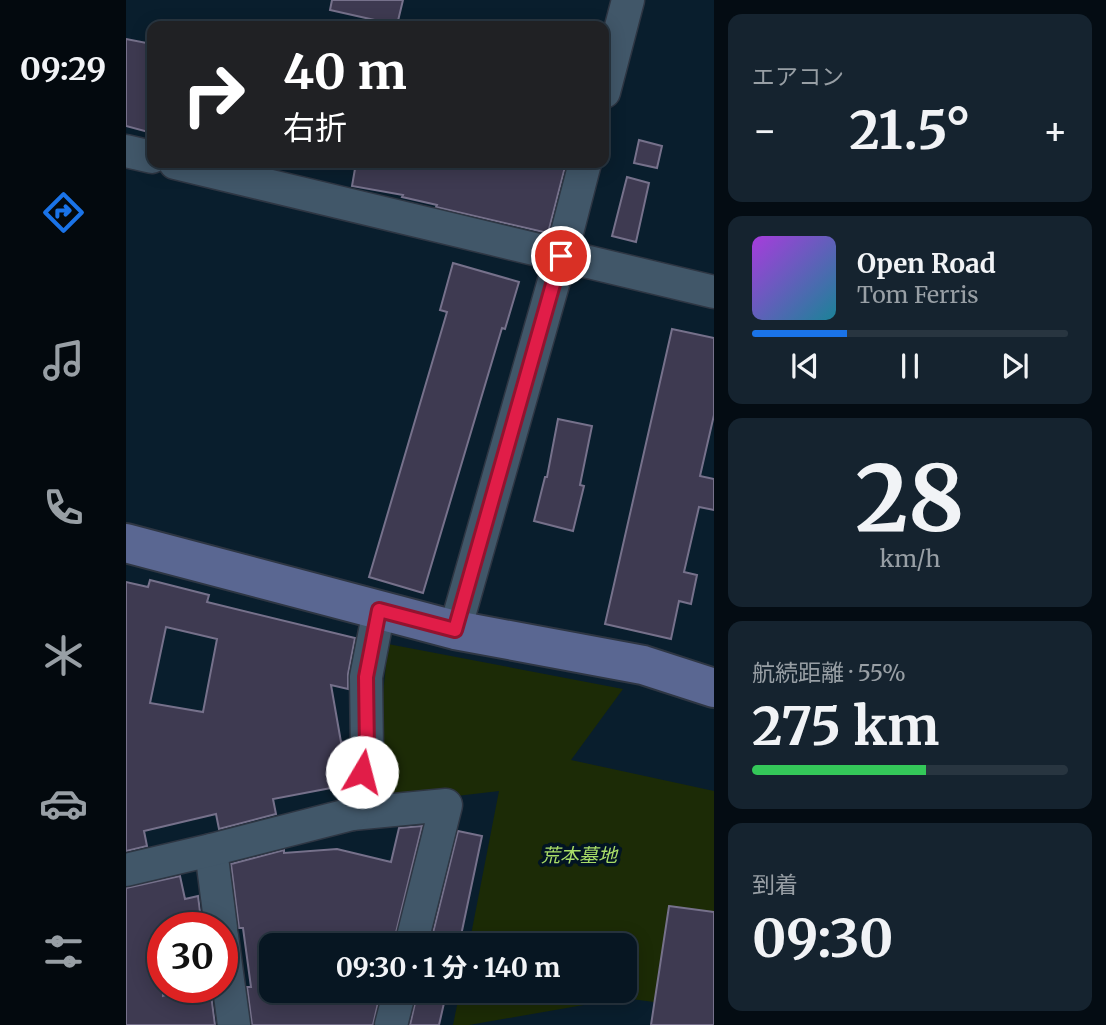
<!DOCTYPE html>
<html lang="ja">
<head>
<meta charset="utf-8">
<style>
  :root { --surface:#071622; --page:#15232f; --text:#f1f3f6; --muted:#989fa5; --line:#283540; --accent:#1a73e8 }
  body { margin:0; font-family:Merriweather,"Noto Sans JP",serif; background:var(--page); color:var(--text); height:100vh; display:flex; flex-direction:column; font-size:26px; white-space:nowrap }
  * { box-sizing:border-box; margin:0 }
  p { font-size:23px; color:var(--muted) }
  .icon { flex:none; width:38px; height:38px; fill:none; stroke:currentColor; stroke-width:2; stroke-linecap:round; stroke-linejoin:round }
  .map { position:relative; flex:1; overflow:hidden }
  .side { display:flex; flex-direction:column; gap:14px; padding:14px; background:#040c13; width:392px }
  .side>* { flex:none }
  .banner { position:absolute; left:21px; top:21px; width:462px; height:147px; border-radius:14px; box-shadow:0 4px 18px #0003,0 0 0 2px var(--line); background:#202124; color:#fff; overflow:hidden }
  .speed { position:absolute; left:21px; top:912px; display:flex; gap:14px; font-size:35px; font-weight:700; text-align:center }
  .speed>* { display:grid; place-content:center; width:91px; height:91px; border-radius:50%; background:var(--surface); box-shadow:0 4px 18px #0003,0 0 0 2px var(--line); line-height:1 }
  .speed .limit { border:10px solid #d22; background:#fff; color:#111 }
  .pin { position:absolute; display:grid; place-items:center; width:60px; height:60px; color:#fff; margin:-30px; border:4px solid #fff; border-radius:50%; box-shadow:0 2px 7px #0007 }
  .me { position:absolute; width:77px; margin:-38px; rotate:8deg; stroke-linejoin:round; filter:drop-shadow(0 0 5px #0008) }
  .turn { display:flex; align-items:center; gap:24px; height:147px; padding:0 21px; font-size:32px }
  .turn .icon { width:91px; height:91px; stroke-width:2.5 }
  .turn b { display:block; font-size:49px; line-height:60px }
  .big { font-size:52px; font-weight:700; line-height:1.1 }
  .side .tile { flex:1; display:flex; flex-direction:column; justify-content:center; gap:10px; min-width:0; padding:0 24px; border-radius:14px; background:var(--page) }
  .side .dial { align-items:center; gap:0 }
  .dial b { font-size:91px; line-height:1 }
  .song { display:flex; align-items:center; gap:21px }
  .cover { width:84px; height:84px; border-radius:10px; background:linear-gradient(135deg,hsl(280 70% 55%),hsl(190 70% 35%)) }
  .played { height:7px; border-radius:4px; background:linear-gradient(90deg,var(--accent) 30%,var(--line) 30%) }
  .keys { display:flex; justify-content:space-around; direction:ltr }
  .heat { display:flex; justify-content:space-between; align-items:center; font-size:38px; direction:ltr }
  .charge { height:10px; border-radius:5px; background:linear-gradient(90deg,#34c759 55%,var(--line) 0) }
  .trip { position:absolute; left:133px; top:933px; width:378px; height:70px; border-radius:14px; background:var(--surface); box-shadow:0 4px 18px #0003,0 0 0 2px var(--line); font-weight:700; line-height:70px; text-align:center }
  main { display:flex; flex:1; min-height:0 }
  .tab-bar { display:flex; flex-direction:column; width:126px; justify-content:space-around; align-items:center; background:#03090e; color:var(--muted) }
  .tab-bar .icon { width:49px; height:49px }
  .tab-bar .on { color:var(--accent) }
  .tab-bar b { font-size:32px; color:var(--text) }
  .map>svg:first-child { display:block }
  .green { fill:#1c2b06 }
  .building { fill:#3e3a51; stroke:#76718b; stroke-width:2; fill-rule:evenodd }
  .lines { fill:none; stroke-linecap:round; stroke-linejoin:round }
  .street-casing { stroke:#2e3643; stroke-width:35 }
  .secondary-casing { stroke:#2e3643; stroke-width:42 }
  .street { stroke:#415769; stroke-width:32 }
  .secondary { stroke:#5a6792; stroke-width:38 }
  .route-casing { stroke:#92132f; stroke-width:18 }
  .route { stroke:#e11d48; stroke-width:12 }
  .labels { text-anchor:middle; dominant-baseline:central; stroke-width:7; stroke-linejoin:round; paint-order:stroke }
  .park-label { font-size:19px; font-style:italic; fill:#a9dd68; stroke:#021423 }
</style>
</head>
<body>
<main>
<nav class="tab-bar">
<b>09:29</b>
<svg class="icon on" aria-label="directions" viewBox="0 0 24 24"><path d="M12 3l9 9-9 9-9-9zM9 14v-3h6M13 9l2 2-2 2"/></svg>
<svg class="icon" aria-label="music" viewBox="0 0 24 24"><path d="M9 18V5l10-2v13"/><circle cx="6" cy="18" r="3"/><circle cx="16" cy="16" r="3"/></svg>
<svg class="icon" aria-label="phone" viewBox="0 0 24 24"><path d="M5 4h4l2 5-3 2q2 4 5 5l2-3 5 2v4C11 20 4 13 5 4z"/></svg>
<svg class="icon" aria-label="climate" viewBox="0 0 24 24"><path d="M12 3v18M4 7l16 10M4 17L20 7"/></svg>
<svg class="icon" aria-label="car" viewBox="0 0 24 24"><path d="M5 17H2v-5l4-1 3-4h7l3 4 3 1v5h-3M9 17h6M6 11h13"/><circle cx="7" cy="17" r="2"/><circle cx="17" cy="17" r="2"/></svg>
<svg class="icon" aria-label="filters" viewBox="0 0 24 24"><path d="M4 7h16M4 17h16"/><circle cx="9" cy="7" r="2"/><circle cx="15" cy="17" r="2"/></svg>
</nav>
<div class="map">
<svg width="588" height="1025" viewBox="0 0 588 1025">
  <rect width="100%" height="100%" fill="#091e2d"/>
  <!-- green -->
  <polygon class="green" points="262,644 497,689 445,760 588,791 588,1010 498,998 343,1025 327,1025 334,991 499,990 499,945 343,945 373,791 246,806"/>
  <!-- building -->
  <g class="building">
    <polygon points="206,0 277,0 271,25 204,10"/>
    <polygon points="0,39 26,44 26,133 0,126"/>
    <polygon points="513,140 536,146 531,168 508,163"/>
    <polygon points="230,163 440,163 422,233 310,207 311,205 276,197 277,195 226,186"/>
    <polygon points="501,177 523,183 510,242 486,236"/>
    <polygon points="327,263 393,282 379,329 376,328 297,593 243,577 321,312 314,310"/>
    <polygon points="546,329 588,338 588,415 574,476 588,479 588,510 573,507 558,572 571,575 565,604 553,601 545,639 479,624"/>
    <polygon points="432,419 466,426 454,485 458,486 447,531 408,521 419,477 421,477"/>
    <path d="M24,580L83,595L81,602L229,638L222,674V689L205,685L215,742L222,741L223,750L213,789L205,790V788L147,799L150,814L93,829L90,814L18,831L21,846L0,851V582L22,587ZM40,627L91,639L77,712L24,703Z"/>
    <polygon points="296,826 267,945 145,945 145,990 255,990 247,1025 126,1025 121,987 125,987 117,928 113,928 105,864 158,850 158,853 211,849 265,862 273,828"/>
    <polygon points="332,831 356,836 333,945 304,945"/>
    <polygon points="54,876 59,899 72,896 76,928 37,928 37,996 66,987 84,987 89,1025 0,1025 0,888"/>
    <polygon points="543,906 588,912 588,1025 525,1025"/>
    <polygon points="292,990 321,990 313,1025 284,1025"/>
  </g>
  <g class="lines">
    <defs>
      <g id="street">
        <polyline points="478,92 502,0"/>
        <polyline points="0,151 26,157"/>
        <polyline points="49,163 588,292"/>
        <polyline points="329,630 435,256 459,163"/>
        <polyline points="226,814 320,805 285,945"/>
        <polyline points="85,850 95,928"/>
        <polyline points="0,870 85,850 226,814 241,752 240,677 253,610"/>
        <polyline points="96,936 108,1025"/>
        <polyline points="265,1025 274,990"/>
      </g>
      <polyline id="secondary" points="0,543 329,630 517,665 588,688"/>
    </defs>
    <!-- street casing -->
    <use href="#street" class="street-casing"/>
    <!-- secondary casing -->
    <use href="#secondary" class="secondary-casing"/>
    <!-- street -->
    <use href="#street" class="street"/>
    <!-- secondary -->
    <use href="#secondary" class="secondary"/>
  </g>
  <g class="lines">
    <defs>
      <polyline id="route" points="236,772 241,752 240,677 253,610 329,630 435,256"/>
    </defs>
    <!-- route casing -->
    <use href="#route" class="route-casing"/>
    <!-- route -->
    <use href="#route" class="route"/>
  </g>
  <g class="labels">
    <!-- park labels -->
    <g class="park-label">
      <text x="453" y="855">荒本墓地</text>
    </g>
  </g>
</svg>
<div class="speed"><div class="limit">30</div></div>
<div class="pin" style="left:435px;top:256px;background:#d93025"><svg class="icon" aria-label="arrive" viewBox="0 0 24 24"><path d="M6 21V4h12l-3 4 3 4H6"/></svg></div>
<svg class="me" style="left:236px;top:772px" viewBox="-20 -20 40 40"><circle r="19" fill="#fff"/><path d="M0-13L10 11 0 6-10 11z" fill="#e11d48"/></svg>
<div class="trip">09:30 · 1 分 · 140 m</div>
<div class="banner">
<div class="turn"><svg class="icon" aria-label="right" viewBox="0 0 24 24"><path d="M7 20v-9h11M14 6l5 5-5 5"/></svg><div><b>40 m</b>右折</div></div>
</div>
</div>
<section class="side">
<div class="tile"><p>エアコン</p>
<div class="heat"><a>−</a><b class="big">21.5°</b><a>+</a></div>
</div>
<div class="tile">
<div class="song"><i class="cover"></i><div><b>Open Road</b><p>Tom Ferris</p></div></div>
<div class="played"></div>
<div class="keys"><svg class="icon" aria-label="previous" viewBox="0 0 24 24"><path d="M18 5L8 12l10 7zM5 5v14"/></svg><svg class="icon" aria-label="pause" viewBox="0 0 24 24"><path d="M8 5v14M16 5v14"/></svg><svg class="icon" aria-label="next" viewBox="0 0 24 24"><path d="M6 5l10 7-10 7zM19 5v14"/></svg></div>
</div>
<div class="tile dial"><b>28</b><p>km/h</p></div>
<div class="tile"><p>航続距離 · 55%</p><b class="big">275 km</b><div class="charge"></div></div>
<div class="tile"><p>到着</p><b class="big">09:30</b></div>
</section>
</main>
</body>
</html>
